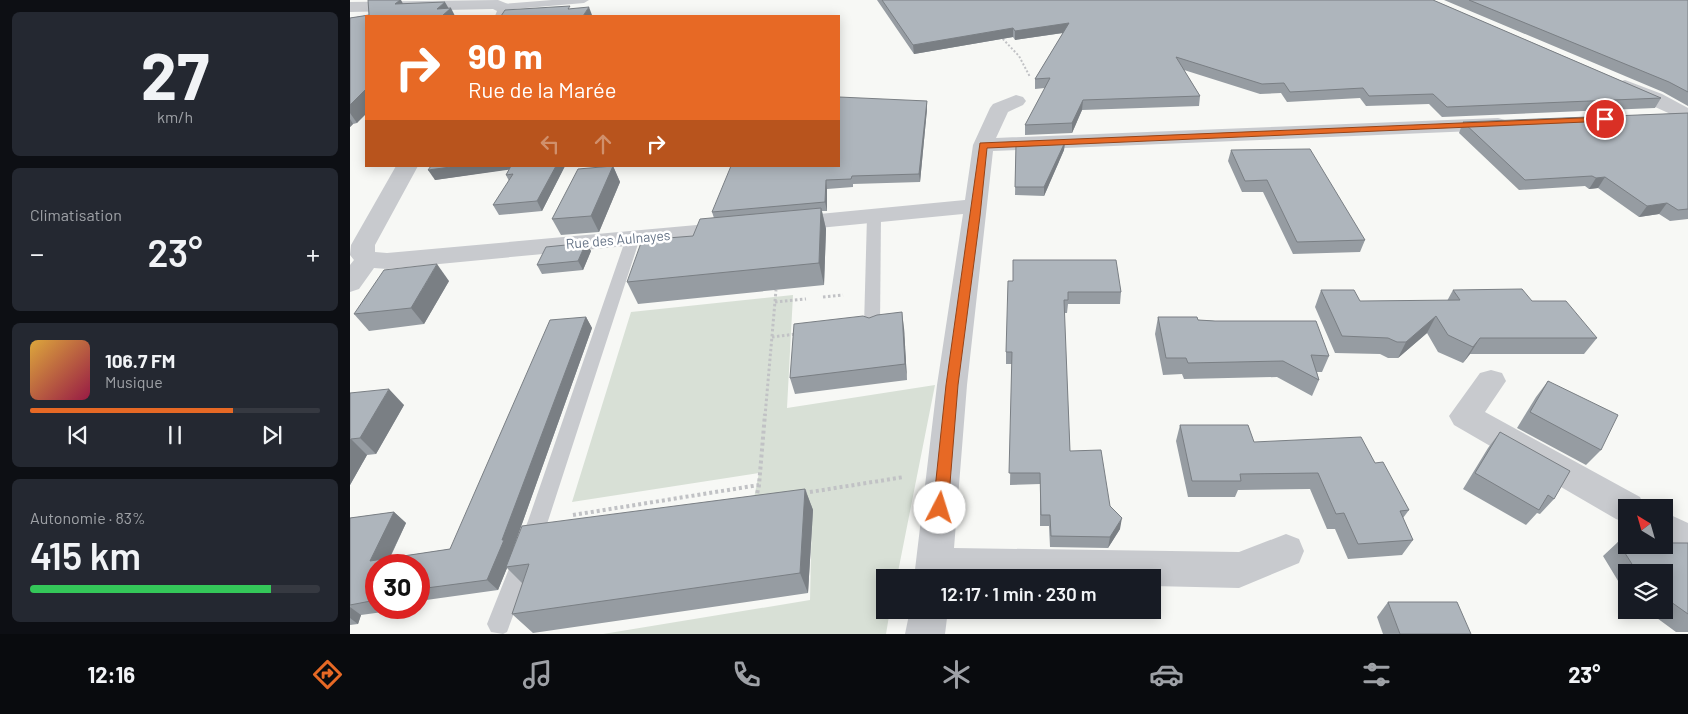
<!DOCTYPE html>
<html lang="fr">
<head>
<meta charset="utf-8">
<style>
  :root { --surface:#171b24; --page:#242831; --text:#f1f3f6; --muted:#9ea1a6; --line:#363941; --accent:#e76925 }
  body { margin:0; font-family:Barlow,sans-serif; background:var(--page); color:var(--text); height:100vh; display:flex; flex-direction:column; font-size:19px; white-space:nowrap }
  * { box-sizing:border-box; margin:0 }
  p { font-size:16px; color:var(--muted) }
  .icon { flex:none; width:28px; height:28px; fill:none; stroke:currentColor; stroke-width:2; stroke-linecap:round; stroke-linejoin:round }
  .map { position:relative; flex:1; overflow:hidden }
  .sheet { display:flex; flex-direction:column; gap:12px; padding:12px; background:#0d0f14; width:350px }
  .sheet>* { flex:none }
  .hud { position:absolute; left:15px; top:15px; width:475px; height:152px; border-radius:0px; box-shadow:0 2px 12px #0003; background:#e76925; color:#fff; overflow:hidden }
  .needle { width:32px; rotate:323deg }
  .tools { position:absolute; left:1268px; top:499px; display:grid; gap:10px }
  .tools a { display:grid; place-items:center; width:55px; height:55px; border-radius:0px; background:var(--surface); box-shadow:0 2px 12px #0003; font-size:25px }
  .speed { position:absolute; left:15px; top:554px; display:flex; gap:10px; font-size:25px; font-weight:700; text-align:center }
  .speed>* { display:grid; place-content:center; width:65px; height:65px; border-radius:50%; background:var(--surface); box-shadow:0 2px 12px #0003; line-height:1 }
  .speed .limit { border:8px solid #d22; background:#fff; color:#111 }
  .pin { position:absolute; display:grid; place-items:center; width:42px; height:42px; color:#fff; margin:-21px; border:2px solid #fff; border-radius:50%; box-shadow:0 1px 5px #0007 }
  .me { position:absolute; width:55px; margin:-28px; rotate:5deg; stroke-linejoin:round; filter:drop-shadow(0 0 4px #0008) }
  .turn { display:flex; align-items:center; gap:18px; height:105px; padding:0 20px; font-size:22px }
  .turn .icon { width:65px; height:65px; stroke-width:2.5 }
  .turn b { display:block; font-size:35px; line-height:42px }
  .lanes { display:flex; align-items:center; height:48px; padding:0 20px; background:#0003; justify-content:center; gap:25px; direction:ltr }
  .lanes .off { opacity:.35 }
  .big { font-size:38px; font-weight:600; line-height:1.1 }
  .sheet .widget { flex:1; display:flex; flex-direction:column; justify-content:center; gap:8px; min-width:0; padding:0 18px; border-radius:8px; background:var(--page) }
  .sheet .dial { align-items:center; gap:0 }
  .dial b { font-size:65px; line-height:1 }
  .song { display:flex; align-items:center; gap:15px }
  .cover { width:60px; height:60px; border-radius:8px; background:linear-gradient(135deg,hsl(40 70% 55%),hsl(340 70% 35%)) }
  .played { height:5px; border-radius:2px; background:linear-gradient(90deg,var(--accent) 70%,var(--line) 70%) }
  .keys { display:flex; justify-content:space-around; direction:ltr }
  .heat { display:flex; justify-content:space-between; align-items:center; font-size:28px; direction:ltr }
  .charge { height:8px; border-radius:4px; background:linear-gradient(90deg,#34c759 83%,var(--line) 0) }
  .trip { position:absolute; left:526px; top:569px; width:285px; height:50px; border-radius:0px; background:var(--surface); box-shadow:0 2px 12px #0003; font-weight:600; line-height:50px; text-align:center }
  .tab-bar { display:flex; height:80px; justify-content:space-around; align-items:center; background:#090b0e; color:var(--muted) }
  .tab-bar .icon { width:35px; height:35px }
  .tab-bar .current { color:var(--accent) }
  .tab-bar b { font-size:22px; color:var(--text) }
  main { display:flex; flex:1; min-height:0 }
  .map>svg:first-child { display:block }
  .green { fill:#d8e0d6 }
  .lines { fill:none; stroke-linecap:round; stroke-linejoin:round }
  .path-far2 { stroke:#c1c2c5; stroke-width:2; stroke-dasharray:2 2; stroke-linecap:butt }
  .path-far1 { stroke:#c1c2c5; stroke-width:3; stroke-dasharray:2.5 2.5; stroke-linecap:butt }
  .path { stroke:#c1c2c5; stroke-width:4; stroke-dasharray:3 3; stroke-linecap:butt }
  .service { fill:#c8cace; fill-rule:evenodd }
  .minor { fill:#c8cace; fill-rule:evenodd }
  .wall { fill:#969ca2 }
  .shaded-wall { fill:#7a7f84 }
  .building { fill:#aeb5bc; stroke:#7a7f84 }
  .route { fill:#e76925; stroke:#964418 }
  .labels { text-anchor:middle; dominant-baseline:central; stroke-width:5; stroke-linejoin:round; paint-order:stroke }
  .street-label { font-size:14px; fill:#667487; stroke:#fff }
</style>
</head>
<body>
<main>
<section class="sheet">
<div class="widget dial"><b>27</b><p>km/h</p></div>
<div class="widget"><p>Climatisation</p>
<div class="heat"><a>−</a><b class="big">23°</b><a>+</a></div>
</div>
<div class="widget">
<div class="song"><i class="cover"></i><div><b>106.7 FM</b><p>Musique</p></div></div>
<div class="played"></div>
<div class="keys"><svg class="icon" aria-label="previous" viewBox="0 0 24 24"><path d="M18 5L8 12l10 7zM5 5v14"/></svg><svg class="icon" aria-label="pause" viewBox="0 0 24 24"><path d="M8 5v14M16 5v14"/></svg><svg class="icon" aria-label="next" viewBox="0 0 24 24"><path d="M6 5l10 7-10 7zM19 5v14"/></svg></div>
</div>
<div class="widget"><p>Autonomie · 83%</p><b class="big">415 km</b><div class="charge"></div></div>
</section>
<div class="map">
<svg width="1338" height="634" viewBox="0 0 1338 634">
  <rect width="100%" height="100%" fill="#f7f8f5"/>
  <!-- green -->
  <polygon class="green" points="443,295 437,408 585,385 547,577 535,578 535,610 540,610 536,634 253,634 460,600 462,511 400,518 409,473 222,502 281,312"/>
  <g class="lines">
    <!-- path-far2 -->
    <polyline class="path-far2" points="650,36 669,56 680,77"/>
    <!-- path-far1 -->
    <g class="path-far1">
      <polyline points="473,297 493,295"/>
      <polyline points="425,302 456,299"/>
      <polyline points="422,337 446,334"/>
      <polyline points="415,416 426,290"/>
    </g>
    <!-- path -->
    <g class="path">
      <polyline points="454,493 554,477"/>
      <polyline points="406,499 409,485"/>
      <polyline points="223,515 409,485 415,414"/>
    </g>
    <!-- service -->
    <g class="service">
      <polygon points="202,0 239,0 234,3 153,10 148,7 153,4"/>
      <polygon points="524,212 531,216 530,326 528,330 522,332 516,330 514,326 517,216"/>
      <polygon points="283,234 288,235 290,238 198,521 157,632 153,634 141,632 137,624 178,521 276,238 278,235"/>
    </g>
    <!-- minor -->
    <g class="minor">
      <polygon points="148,0 158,4 163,11 161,16 145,16 147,11 143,9 0,12 0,2"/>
      <polygon points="1275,80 1312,94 1338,108 1338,122 1268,90 1266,86 1268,82"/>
      <polygon points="666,95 673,97 676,101 673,105 658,112 646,138 1148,118 1155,120 1158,124 1155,128 1148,130 643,151 617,385 604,548 889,552 936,534 949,539 954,551 949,563 889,588 802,586 802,578 564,578 587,385 613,214 438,231 430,229 426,224 430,219 438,217 615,200 623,145 640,108 643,104"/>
      <polygon points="46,166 68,166 25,245 25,252 37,253 380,222 389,224 392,229 389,234 380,236 37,269 24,268 9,289 0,292 0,265 4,260 0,255 1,245"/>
      <polygon points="1141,370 1152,373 1156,381 1135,412 1290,497 1295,508 1276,508 1276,523 1266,519 1104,425 1099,416 1130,373"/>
      <polygon points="1314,512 1338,523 1338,555 1321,551 1311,545 1314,545"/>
      <polygon points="560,610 598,610 595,634 555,634"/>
    </g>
  </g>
  <!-- wall -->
  <g class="wall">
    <polygon points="51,0 7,123 3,124 0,127 0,18 19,15"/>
    <polygon points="527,0 1083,0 1311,98 1305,108 1092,117 1079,104 1016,106 1010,98 937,102 931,93 910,94 834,70 850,96 849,106 732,110 722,133 675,135 675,125 695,88 685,89 685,79 713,33 665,40 663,37 564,54"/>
    <polygon points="1094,0 1338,0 1338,106 1313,92"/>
    <polygon points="577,101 577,109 570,182 503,184 503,187 477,189 477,211 472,211 476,229 474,285 288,304 277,282 343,236 364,218 362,212"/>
    <polygon points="1338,113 1338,219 1320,221 1309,214 1289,217 1248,188 1239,189 1235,186 1169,190 1109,133 1113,122"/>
    <polygon points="715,142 714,150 694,196 665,195 666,145"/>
    <polygon points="881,150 1015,240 1010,252 943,254 913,192 892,192 878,161"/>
    <polygon points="81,166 215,166 192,211 149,215 143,205 159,181 156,175 159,169 85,180"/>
    <polygon points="263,166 270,182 249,232 211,235 202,219"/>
    <polygon points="236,243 241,251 233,270 192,274 187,265"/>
    <polygon points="99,281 74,324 19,331 4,314"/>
    <polygon points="663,281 771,292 770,304 718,304 717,313 714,313 720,451 760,506 770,529 758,548 700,547 699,526 690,526 690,484 660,485 662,364 656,364 656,352"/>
    <polygon points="971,290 1010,301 1097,301 1103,290 1182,301 1247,338 1234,354 1120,354 1113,363 1088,352 1077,333 1048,358 1038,358 1030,354 985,353 965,307"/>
    <polygon points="236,317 242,328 163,549 455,489 463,510 458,593 183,633 162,614 173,584 157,568 148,590 69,601 69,565 26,565 26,608 41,608 40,611 11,615 8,624 0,625 0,518 44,512 56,523 40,558 100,549"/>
    <polygon points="808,317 865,321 979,356 972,372 967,372 969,380 962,396 927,377 834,379 832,374 813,375 805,334"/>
    <polygon points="554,328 557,380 445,394 440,378"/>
    <polygon points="1198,381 1251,450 1236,465 1167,428 1186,397"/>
    <polygon points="0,393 54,405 26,454 17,455 0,485"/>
    <polygon points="830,425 904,442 1025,463 1059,510 1053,518 1063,540 1052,555 998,559 985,529 977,529 960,489 888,490 885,497 838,497 826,441"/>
    <polygon points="1150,432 1204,499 1190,514 1187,513 1176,525 1113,489 1138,448"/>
    <polygon points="1268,542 1338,543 1338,632 1326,632 1296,610 1314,610 1314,572 1276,572 1276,594 1253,556"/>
    <polygon points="1038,602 1121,634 1033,634 1027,617"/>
  </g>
  <!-- shaded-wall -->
  <g class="shaded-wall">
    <polygon points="50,0 51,0 58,13 45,4"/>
    <polygon points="95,2 99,9 101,8 105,16 92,16 87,9"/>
    <polygon points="239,7 242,15 242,16 233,16"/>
    <polygon points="719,23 719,32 665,40 665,31"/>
    <polygon points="663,28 663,37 564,54 563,45"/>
    <polygon points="16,89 16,114 7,123 0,113 0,105"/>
    <polygon points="733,100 732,110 722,133 722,123"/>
    <polygon points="577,101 577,109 570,182 569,174"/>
    <polygon points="0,119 3,124 0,127"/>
    <polygon points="715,142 714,150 694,196 694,187"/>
    <polygon points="108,166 170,166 171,168 85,180 78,170"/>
    <polygon points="206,166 215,166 192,211 187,201"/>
    <polygon points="263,166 270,182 249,232 241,216"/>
    <polygon points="1255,177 1248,188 1239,189 1246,178"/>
    <polygon points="476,180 477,189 477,211 475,202"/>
    <polygon points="1317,203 1309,214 1289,217 1297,206"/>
    <polygon points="471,208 476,229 474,285 469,263"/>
    <polygon points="236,243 241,251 233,270 228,261"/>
    <polygon points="87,264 99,281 74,324 61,308"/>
    <polygon points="552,312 554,328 557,380 555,364"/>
    <polygon points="1086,316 1077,333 1048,358 1056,342"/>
    <polygon points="236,317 242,328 163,549 164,550 156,567 157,568 148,590 137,580 152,540"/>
    <polygon points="1130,338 1120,354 1113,363 1123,347"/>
    <polygon points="39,389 54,405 26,454 10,438"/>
    <polygon points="1,439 17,455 0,485 0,440"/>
    <polygon points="455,489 463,510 458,593 450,573"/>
    <polygon points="44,512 56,523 36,565 20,561"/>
    <polygon points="772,518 770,529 758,548 760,537"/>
    <polygon points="0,607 11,615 8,624 0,618"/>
    <polygon points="35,608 41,608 40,611"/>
  </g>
  <!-- building -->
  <g class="building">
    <polygon points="18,0 50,0 45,4 95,2 87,9 101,8 92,16 16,16 16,89 0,105 0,18 19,15"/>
    <polygon points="532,0 1083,0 1311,98 1097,107 1083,94 1019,96 1013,88 940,92 934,83 912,84 826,57 850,96 733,100 722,123 675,125 700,78 685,79 719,23 665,31 663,28 563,45"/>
    <polygon points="1119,0 1338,0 1338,92 1319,82"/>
    <polygon points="220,6 218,9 239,7 233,16 151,16 155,10"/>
    <polygon points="489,97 577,101 569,174 502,176 501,179 476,180 475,202 362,212 381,166 489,166"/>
    <polygon points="1338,113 1338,209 1328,210 1317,203 1297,206 1255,177 1246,178 1242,176 1175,180 1113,122"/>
    <polygon points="715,142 694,187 665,187 666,145"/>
    <polygon points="960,149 1015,240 947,242 917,180 895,181 881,150"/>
    <polygon points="81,166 108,166 78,170"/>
    <polygon points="161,166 206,166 187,201 143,205 163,174 156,175"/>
    <polygon points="263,166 241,216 202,219 228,169"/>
    <polygon points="471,208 469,263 277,282 292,240 343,236 350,219"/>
    <polygon points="236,243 228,261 187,265 196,247"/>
    <polygon points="663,260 766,260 771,292 718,292 718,300 714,300 720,451 751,450 760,506 772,518 760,537 701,536 700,515 691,515 690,473 659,473 662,352 656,352 658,281 663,281"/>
    <polygon points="87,264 61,308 4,314 34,270"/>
    <polygon points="1172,289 1182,301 1216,301 1247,338 1130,338 1123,347 1098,335 1086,316 1056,342 1047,342 1038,338 992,336 971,290 1004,290 1010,301 1110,300 1103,290"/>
    <polygon points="552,312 555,364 440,378 444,324 513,316 519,318 527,315"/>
    <polygon points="236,317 152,540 154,540 137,580 69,589 69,565 26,565 26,600 0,605 0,518 44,512 20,561 100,549 200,320"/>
    <polygon points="808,317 847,317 848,320 865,321 966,321 979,356 961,355 969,380 933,361 838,363 836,358 816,358"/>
    <polygon points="1198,381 1268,415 1251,450 1180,412"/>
    <polygon points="39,389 10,438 1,439 0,440 0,393"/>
    <polygon points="830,425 898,425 904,442 1011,437 1025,463 1033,462 1059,510 1050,511 1063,540 1008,544 994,513 986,514 968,473 890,474 891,481 842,481"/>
    <polygon points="1150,432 1220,471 1204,499 1198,495 1189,510 1125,473"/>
    <polygon points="455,489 450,573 162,614 179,564 156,567 172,526"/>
    <polygon points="1268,542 1276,542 1276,545 1314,545 1314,543 1338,543 1338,614 1314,597 1314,572 1287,572"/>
    <polygon points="1038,602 1107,602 1121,634 1050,634"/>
  </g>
  <!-- route -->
  <polygon class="route" points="1255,117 1259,119 1258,121 637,148 630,216 608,385 598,508 595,513 590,514 585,513 583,508 596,385 630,143"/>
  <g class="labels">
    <!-- street labels -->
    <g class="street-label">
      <text transform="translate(268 239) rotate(-5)">Rue des Aulnayes</text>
    </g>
  </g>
</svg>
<div class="tools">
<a><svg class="needle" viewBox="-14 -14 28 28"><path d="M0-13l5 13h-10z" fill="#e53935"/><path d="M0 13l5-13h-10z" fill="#9ea1a6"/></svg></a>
<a><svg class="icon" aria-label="layers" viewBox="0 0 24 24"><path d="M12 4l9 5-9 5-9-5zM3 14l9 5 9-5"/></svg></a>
</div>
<div class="speed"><div class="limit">30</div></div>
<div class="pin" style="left:1255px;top:119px;background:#d93025"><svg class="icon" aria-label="arrive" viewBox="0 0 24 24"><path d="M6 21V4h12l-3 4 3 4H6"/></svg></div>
<svg class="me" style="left:590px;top:508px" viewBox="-20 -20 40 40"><circle r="19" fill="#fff"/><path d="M0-13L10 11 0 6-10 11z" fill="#e76925"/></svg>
<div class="trip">12:17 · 1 min · 230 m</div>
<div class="hud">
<div class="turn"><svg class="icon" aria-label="right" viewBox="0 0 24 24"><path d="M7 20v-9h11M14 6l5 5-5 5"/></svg><div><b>90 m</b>Rue de la Marée</div></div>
<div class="lanes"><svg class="icon off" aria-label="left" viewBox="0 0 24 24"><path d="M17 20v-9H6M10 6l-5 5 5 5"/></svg><svg class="icon off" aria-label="ahead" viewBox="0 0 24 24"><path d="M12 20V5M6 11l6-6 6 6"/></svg><svg class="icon" aria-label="right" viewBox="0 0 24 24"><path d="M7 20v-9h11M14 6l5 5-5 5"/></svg></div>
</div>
</div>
</main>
<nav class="tab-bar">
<b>12:16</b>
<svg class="icon current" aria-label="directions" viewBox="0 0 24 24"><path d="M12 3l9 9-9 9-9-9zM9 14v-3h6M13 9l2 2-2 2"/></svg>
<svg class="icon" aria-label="music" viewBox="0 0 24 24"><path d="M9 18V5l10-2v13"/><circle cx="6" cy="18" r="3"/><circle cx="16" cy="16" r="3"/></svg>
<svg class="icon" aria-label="phone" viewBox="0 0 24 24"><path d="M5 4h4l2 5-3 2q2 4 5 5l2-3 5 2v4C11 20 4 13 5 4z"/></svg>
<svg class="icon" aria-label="climate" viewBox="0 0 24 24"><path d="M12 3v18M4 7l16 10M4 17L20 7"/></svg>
<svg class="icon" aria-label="car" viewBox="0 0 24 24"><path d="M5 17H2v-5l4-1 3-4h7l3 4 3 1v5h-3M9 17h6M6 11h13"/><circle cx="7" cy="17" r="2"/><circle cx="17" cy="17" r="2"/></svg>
<svg class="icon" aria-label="filters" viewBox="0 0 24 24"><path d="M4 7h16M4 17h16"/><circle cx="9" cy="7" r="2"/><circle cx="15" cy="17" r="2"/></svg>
<b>23°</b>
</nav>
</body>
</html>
